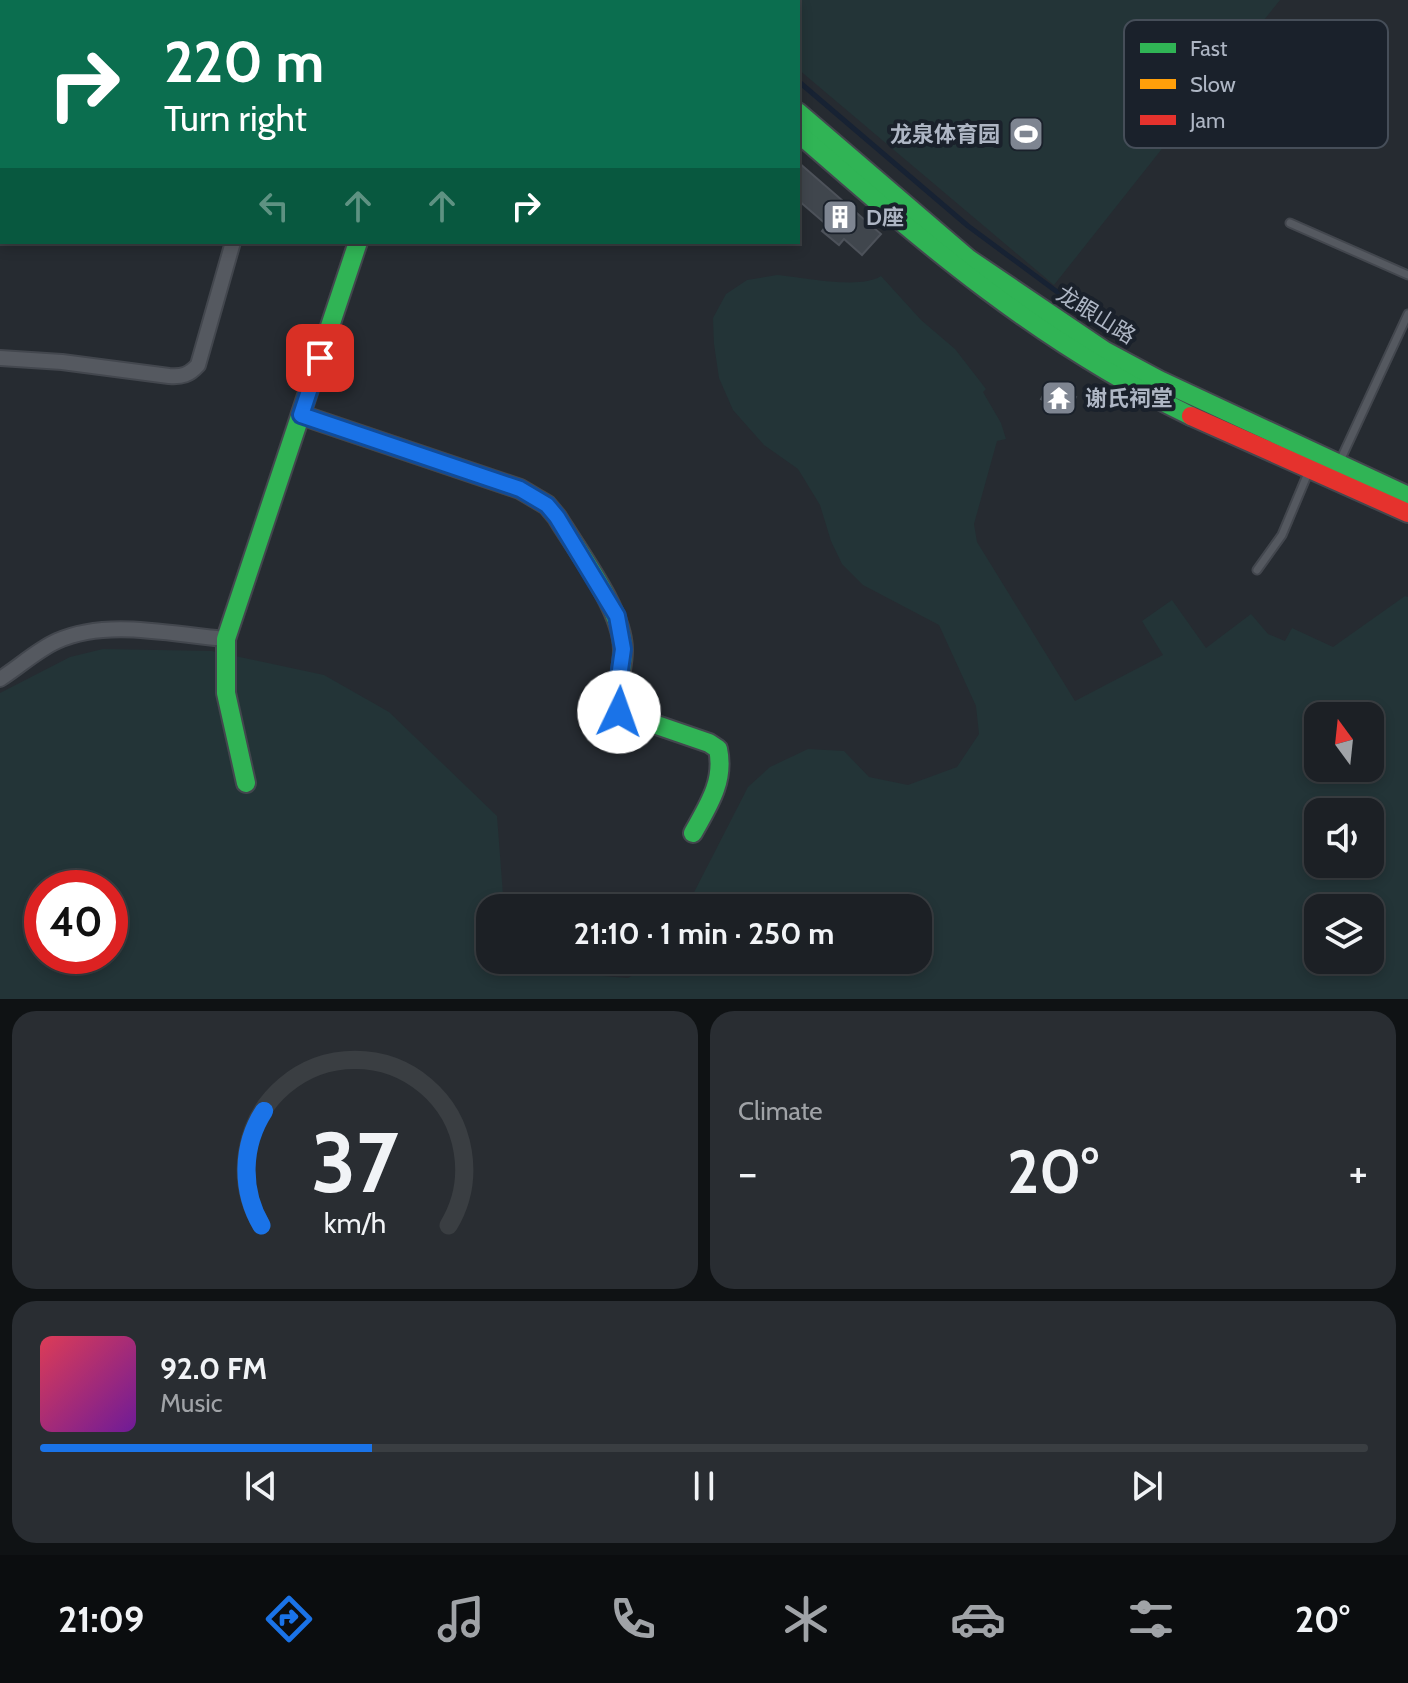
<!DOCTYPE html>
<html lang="en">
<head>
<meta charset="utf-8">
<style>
  :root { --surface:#1c2025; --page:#292d32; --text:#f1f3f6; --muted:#a0a3a7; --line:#3a3e42; --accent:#1a73e8 }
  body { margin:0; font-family:Cabin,"Noto Sans SC",sans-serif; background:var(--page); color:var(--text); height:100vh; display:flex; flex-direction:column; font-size:30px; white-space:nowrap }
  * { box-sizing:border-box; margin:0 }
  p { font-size:26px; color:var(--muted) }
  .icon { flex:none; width:44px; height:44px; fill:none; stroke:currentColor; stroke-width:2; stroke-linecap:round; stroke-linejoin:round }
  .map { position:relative; height:999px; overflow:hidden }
  .side { display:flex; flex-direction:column; gap:12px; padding:12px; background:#0f1214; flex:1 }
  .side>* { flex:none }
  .hud { position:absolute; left:0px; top:0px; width:800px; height:244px; box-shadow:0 4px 12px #0003,0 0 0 2px var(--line); background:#0b6e4f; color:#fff; overflow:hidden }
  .needle { width:52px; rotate:345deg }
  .buttons { position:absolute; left:1304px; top:702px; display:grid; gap:16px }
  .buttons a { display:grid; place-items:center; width:80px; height:80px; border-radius:16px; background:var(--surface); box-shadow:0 4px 12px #0003,0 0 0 2px var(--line); font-size:40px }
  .speed { position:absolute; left:24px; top:870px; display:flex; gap:16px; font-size:40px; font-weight:700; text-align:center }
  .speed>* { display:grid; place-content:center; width:104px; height:104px; border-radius:50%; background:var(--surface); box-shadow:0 4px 12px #0003,0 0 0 2px var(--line); line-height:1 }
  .speed .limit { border:12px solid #d22; background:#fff; color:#111 }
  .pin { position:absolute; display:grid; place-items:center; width:68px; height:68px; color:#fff; margin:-34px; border-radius:16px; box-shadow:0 4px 12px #0006 }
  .me { position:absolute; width:88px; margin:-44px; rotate:3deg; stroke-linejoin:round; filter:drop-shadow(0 0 6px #0008) }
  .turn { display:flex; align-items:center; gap:28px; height:168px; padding:0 32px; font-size:36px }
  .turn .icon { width:104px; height:104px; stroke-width:2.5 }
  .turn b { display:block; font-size:56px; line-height:68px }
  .lanes { display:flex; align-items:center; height:76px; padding:0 32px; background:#0003; justify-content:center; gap:40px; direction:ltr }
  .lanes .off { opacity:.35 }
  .big { font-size:60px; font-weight:800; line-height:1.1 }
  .side .widget { flex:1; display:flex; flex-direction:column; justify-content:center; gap:12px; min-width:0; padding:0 28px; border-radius:24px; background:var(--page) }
  .side .dial { align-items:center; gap:0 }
  .dial svg { height:208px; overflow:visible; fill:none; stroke:var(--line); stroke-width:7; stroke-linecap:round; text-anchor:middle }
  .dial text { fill:var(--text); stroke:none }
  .song { display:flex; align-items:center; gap:24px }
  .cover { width:96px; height:96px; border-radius:12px; background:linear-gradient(135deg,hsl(350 70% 55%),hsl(280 70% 35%)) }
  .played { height:8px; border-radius:4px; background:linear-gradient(90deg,var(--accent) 25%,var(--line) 25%) }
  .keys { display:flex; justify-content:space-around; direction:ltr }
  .heat { display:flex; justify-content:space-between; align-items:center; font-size:44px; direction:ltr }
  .side .tiles { flex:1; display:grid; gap:12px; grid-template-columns:1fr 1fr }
  .widget:last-child { grid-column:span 2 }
  .trip { position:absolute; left:476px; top:894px; width:456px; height:80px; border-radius:24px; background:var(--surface); box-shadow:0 4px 12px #0003,0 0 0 2px var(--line); font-weight:800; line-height:80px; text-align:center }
  .dock { display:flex; height:128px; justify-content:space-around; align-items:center; background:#0b0d0f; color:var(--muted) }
  .dock .icon { width:56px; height:56px }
  .dock .on { color:var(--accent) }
  .dock b { font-size:36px; color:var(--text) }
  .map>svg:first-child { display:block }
  .green { fill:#233437; fill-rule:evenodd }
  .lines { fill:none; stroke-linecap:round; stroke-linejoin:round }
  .stream { stroke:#172233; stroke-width:5 }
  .building { fill:#40464d; stroke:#4d525a; stroke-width:2 }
  .lane-casing { stroke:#43474e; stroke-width:11 }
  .street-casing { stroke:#43474e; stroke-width:18 }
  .fast-casing { stroke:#43474e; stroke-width:22 }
  .slow-casing { stroke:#43474e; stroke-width:22 }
  .jam-casing { stroke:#43474e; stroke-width:22 }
  .lane { stroke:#555960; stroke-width:7 }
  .street { stroke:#555960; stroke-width:14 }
  .fast { stroke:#30b455; stroke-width:18 }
  .slow { stroke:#ff9f0a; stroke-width:18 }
  .jam { stroke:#e5322d; stroke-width:18 }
  .route-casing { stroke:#114b97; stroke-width:20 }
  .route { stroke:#1a73e8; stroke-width:14 }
  .labels { text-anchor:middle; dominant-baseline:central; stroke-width:8; stroke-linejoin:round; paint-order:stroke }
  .poi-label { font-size:22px; font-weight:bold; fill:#aeb6c4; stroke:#1a212b; text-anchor:start }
  .street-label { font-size:22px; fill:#aeb6c4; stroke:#1a212b }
  .key { fill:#1a212b; stroke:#464e59; stroke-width:2 }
  .key-label { font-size:22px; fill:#aeb6c4 }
</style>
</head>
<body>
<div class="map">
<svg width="1408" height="999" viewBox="0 0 1408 999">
  <rect width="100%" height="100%" fill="#262b31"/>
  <!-- green -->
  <g class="green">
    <polygon points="718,0 1280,0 1054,285 798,69 798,2"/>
    <path d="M777,275C802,277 860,290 881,276L921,320L955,349L986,389L983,392L1001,423L1006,439L997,441L974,524L977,542L1075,701L1163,655L1142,621L1172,600L1206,648L1251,614L1268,634L1285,641L1292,628L1333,647L1405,596L1408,597V999H0V693L70,657L103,649L212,651L324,675L389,712L497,816L504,908H490V960H572L590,975L628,978L661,960H918V908H686L748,787L770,767L808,749L844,751L869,777L908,785L957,767L979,734L976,706L939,625L863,585L842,564L831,541L820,505L798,469L764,445L733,410L719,378L714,344L713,318L726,294L747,280ZM1318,716H1370V768H1318ZM1318,812H1370V864H1318ZM42,888H110V956H42ZM1318,908H1370V960H1318Z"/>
  </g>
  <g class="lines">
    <!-- stream -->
    <g class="stream">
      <polyline points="705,0 707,2"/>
      <polyline points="798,81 968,226 1060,294"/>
    </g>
  </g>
  <!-- building -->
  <g class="building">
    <polygon points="798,162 881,234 862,255 844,239 839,245 822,231 827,225 798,200"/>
    <polygon points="1050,383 1076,397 1067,413 1041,399"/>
  </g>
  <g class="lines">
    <defs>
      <g id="lane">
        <polyline points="581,0 583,2"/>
        <polyline points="505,2 505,0"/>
        <polyline points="752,2 754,0"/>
        <polyline points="1290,223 1408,275"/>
        <polyline points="1339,463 1408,314"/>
        <polyline points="1257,570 1282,535 1308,473"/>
      </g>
      <g id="street">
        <polyline points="435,2 436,0"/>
        <polyline points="0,150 2,151"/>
        <polyline points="0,191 2,185"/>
        <path d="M0,358L62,362L169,376C182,377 189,375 198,365L233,242"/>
        <path d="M0,679C19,667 37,650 57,641C108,618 173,635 226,639"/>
      </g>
      <g id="fast">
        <polyline points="645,0 647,2"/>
        <polyline points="25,2 28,0"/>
        <polyline points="798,112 969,259 1105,351 1159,380 1408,496"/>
        <path d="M798,133C925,244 1038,342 1191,416"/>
        <path d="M301,415L520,489L547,505L557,517C578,552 623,610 623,650C623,672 614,690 619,712L709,743L718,749C725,781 708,806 693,833"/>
        <polyline points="246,783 226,693 226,639 358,242"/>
      </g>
      <polyline id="slow" points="0,22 2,21"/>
      <g id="jam">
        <polyline points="667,0 670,2"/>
        <polyline points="1191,416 1408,513"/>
      </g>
    </defs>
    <!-- lane casing -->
    <use href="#lane" class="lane-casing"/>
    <!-- street casing -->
    <use href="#street" class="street-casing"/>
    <!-- fast casing -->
    <use href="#fast" class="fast-casing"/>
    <!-- slow casing -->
    <use href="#slow" class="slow-casing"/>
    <!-- jam casing -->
    <use href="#jam" class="jam-casing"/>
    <!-- lane -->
    <use href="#lane" class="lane"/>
    <!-- street -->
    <use href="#street" class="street"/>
    <!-- fast -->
    <use href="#fast" class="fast"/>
    <!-- slow -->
    <use href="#slow" class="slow"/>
    <!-- jam -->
    <use href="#jam" class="jam"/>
  </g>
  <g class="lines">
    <defs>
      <polyline id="route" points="320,358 301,415 520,489 547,505 557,517 617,616 623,649 616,698 619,712"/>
    </defs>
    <!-- route casing -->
    <use href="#route" class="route-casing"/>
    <!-- route -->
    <use href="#route" class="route"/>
  </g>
  <!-- icons -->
  <defs>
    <symbol id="stadium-square" viewBox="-11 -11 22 22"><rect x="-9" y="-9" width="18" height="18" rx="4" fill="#7e8591" stroke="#1a212b"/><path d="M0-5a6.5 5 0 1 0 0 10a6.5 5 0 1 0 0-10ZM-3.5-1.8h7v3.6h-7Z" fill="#fff"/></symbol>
    <symbol id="building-square" viewBox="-11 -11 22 22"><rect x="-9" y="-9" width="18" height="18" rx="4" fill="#7e8591" stroke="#1a212b"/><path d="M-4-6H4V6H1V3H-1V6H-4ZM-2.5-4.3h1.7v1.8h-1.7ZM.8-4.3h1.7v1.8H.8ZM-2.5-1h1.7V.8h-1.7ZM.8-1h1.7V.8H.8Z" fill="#fff"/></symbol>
    <symbol id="temple-square" viewBox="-11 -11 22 22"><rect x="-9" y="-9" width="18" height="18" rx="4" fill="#7e8591" stroke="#1a212b"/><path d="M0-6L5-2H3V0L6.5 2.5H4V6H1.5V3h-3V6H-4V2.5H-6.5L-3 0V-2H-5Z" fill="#fff"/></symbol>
  </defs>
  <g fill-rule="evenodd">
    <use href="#stadium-square" x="1006" y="114" width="40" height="40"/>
    <use href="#building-square" x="820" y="197" width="40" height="40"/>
    <use href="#temple-square" x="1039" y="378" width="40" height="40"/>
  </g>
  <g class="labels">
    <!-- poi labels -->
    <g class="poi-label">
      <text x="1000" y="134" text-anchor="end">龙泉体育园</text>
      <text x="866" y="217">D座</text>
      <text x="1085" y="398">谢氏祠堂</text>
    </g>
    <!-- street labels -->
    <g class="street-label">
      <text transform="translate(1096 315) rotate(32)">龙眼山路</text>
    </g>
  </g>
  <!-- legend -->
  <rect x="1124" y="20" width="264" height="128" rx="12" class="key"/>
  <rect x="1140" y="43" width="36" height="10" fill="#30b455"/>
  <rect x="1140" y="79" width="36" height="10" fill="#ff9f0a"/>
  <rect x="1140" y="115" width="36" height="10" fill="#e5322d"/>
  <g class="key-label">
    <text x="1190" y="56">Fast</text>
    <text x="1190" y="92">Slow</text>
    <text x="1190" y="128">Jam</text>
  </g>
</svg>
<div class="buttons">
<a><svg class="needle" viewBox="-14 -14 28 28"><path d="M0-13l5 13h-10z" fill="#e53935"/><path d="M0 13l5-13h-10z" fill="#a0a3a7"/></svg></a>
<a><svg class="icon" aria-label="sound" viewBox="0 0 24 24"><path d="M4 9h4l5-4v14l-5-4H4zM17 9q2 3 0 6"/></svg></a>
<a><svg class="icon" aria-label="layers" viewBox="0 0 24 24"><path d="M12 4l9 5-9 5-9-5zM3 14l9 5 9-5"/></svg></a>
</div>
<div class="speed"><div class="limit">40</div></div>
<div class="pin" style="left:320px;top:358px;background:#d93025"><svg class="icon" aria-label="arrive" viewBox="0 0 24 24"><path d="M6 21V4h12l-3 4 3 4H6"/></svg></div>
<svg class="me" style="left:619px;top:712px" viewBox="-20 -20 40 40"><circle r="19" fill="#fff"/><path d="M0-13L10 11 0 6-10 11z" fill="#1a73e8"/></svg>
<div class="trip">21:10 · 1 min · 250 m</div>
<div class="hud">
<div class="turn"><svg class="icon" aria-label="right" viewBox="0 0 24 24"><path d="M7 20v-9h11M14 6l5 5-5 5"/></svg><div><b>220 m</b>Turn right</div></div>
<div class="lanes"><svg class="icon off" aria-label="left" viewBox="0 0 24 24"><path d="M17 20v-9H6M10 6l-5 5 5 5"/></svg><svg class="icon off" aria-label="ahead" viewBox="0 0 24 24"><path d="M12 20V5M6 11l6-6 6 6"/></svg><svg class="icon off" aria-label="ahead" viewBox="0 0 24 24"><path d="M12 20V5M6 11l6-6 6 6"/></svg><svg class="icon" aria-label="right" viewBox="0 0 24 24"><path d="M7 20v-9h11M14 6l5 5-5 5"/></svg></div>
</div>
</div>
<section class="side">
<div class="tiles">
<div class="widget dial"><svg viewBox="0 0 100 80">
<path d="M14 69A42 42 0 1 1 86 69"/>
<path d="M14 69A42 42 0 0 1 15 25" stroke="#1a73e8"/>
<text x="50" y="56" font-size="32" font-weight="700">37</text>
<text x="50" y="72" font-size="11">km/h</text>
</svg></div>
<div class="widget"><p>Climate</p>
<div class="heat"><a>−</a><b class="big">20°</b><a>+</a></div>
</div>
<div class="widget">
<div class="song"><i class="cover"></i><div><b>92.0 FM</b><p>Music</p></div></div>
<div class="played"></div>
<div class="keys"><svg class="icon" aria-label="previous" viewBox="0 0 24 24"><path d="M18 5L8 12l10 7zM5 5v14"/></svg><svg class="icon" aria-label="pause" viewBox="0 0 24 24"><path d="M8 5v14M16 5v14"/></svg><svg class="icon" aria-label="next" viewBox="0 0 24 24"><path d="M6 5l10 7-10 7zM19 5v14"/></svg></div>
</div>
</div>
</section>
<nav class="dock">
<b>21:09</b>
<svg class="icon on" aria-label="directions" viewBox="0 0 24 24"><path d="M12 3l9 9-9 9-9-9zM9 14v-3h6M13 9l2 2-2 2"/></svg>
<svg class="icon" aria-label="music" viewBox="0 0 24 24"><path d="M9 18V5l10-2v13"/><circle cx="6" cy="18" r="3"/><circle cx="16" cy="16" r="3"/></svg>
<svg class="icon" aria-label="phone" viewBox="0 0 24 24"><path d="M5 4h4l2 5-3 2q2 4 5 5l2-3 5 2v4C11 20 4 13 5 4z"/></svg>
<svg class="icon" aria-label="climate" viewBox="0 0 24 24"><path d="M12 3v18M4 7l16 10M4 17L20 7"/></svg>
<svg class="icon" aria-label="car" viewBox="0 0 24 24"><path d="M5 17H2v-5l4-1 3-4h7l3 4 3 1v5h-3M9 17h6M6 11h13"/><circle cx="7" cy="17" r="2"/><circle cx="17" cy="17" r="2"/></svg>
<svg class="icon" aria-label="filters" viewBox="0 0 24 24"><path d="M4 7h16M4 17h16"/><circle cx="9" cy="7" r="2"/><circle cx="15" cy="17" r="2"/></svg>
<b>20°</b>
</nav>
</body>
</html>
